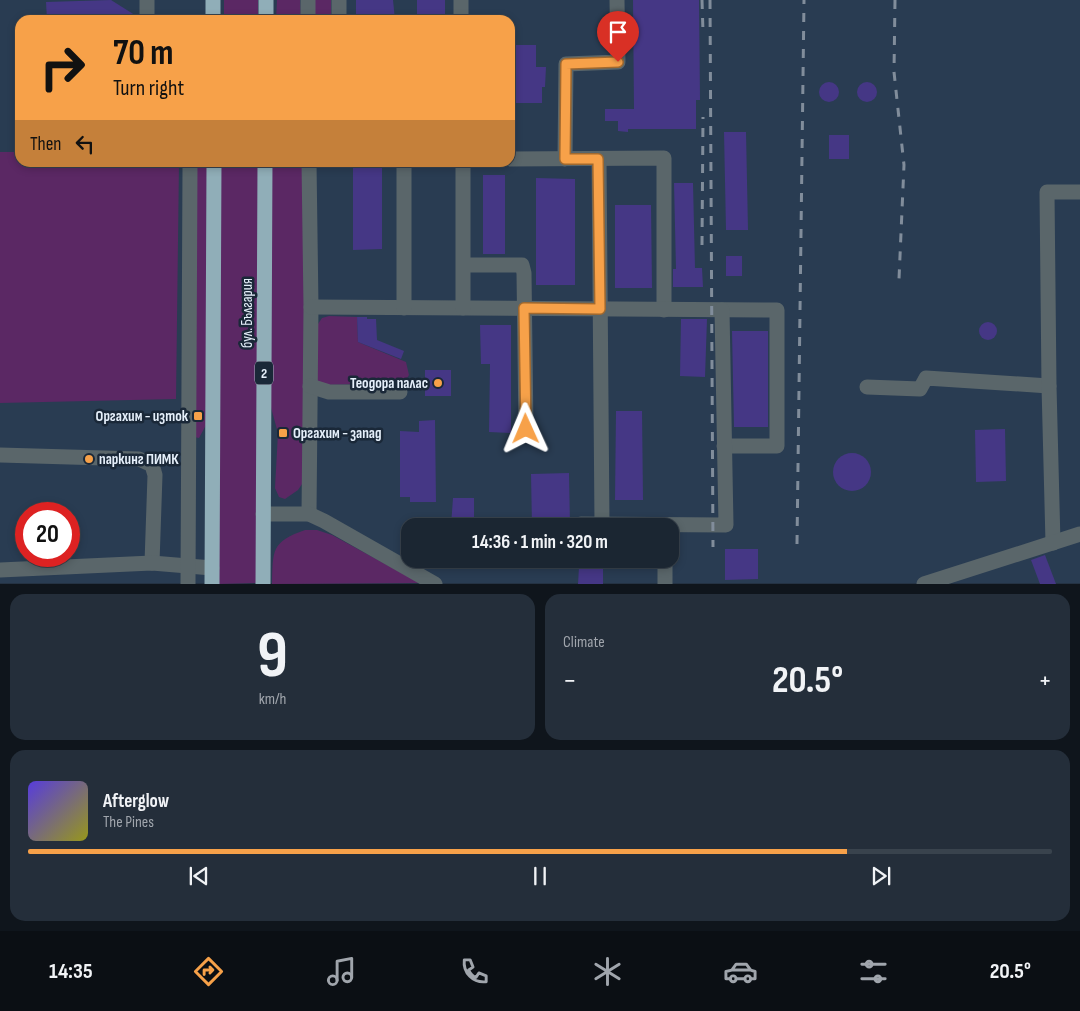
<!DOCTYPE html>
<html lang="en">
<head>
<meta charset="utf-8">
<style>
  :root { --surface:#1b2632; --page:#242e3a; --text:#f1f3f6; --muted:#a0a5ac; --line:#39434d; --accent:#f7a149 }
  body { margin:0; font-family:"Sofia Sans Condensed",sans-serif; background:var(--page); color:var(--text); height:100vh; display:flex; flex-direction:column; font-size:19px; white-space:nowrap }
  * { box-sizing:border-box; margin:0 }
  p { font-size:16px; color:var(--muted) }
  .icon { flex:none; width:28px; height:28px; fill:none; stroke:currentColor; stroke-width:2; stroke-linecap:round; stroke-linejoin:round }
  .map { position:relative; height:584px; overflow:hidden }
  .side { display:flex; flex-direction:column; gap:10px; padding:10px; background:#0f151c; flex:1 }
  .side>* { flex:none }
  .hud { position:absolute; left:15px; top:15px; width:500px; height:152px; border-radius:15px; box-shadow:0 2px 8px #0003,0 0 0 1px var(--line); background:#f7a149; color:#111; overflow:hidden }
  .speed { position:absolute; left:15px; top:502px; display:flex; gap:10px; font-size:25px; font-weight:700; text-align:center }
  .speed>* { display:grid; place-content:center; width:65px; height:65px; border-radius:50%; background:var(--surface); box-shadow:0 2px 8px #0003,0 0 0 1px var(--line); line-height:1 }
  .speed .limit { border:8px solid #d22; background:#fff; color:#111 }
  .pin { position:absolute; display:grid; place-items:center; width:42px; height:42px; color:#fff; margin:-51px -21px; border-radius:50% 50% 50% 0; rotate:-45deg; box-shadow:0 0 5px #0007 }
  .pin .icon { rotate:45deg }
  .me { position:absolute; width:55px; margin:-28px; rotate:359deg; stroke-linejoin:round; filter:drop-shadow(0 0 4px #0008) }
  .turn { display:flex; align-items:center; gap:18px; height:105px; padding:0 15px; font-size:22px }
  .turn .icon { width:65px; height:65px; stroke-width:2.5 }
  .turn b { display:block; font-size:35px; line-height:42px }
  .then { display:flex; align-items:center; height:48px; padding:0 15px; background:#0003; gap:10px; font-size:19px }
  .big { font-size:38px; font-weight:700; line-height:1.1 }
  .side .widget { flex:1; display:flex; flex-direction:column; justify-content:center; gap:8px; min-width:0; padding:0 18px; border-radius:15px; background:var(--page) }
  .side .dial { align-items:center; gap:0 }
  .dial b { font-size:65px; line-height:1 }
  .song { display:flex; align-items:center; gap:15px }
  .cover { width:60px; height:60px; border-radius:8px; background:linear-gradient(135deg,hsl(250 70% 55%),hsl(60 70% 35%)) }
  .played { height:5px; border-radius:2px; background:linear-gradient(90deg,var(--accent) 80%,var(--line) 80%) }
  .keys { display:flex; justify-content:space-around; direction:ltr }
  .heat { display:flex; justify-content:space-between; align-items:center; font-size:28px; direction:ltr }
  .side .tiles { flex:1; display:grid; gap:10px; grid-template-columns:1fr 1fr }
  .widget:last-child { grid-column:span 2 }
  .trip { position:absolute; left:401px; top:518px; width:278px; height:50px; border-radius:15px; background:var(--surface); box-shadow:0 2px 8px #0003,0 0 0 1px var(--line); font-weight:700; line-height:50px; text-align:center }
  .tab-bar { display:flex; height:80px; justify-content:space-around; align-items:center; background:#0b0f14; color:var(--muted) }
  .tab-bar .icon { width:35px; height:35px }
  .tab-bar .active { color:var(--accent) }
  .tab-bar b { font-size:22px; color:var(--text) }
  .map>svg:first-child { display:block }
  .built { fill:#293c52; fill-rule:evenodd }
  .green { fill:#5b2864 }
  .building { fill:#453785 }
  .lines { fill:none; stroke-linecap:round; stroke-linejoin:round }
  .minor { stroke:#5a666a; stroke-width:15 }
  .highway { stroke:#90aeb8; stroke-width:15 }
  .rail { stroke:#818d9b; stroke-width:3; stroke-dasharray:9 9; stroke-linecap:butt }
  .route-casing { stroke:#a1692f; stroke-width:12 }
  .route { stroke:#f7a149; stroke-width:9 }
  .poi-dot { fill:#f7a149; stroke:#1a2838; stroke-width:2 }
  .labels { text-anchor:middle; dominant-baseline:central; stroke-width:5; stroke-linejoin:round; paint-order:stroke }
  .shield { fill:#1a2838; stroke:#a8b3c0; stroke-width:1 }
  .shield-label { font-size:14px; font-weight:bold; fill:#e5effa }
  .street-label { font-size:15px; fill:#e5effa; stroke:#1a2838 }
  .poi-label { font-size:15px; font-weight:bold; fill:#e5effa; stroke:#1a2838; text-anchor:end }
</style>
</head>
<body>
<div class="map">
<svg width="1080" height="584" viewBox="0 0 1080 584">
  <rect width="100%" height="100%" fill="#243243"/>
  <!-- built -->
  <path class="built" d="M0,0H1080V583H0ZM20,20H510V162H20ZM26,514H69V556H26ZM410,526H670V559H410Z"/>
  <!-- green -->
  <g class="green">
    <rect x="224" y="0" width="34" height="20"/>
    <polygon points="277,0 300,0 301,20 276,20"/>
    <rect x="315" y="0" width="16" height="20"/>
    <polygon points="0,152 20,152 20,162 179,163 176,399 0,403"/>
    <polygon points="207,163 206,425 199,438 194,437 193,174 199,164"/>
    <polygon points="218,163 258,163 257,583 218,584"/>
    <polygon points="271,163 303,163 305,301 304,481 298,490 285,499 279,497 275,488 278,433 270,404"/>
    <polygon points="329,316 357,317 358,342 406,362 409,375 404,383 323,385 318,383 316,377 318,324 322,318"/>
    <path d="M305,530H317L332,535L420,583L272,584C273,550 271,542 305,530Z"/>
  </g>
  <!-- building -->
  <g class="building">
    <polygon points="111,0 138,17 138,20 47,20 46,2"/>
    <polygon points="356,0 393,0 395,20 356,20"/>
    <rect x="417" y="0" width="28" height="20"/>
    <polygon points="633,0 699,0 700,100 696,100 696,129 628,129 628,132 618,131 618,121 605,121 605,109 634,109"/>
    <polygon points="510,45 536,45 536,67 546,67 545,87 542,87 542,103 510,103"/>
    <circle cx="829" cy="92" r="10"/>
    <circle cx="867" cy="92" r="10"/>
    <polygon points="724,132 746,132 748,230 726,230"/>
    <rect x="829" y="135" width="20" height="24"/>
    <polygon points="353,168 382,168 382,249 353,250"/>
    <rect x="483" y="175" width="22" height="79"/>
    <polygon points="536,178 575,179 575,285 536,285"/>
    <polygon points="674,183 693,183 695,268 702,268 703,287 673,287 673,269 676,269"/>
    <polygon points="615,205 651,205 652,288 615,288"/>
    <rect x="726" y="256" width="16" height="20"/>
    <polygon points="357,317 367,317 367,319 376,319 377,340 404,351 401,359 358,342"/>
    <polygon points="681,319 707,319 705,377 680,376"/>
    <circle cx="988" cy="331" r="9"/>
    <polygon points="480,325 511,325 511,433 489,432 490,364 481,364"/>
    <polygon points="732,331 768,331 768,427 734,427"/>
    <rect x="425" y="370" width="26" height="26"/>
    <polygon points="616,411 642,411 643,500 615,500"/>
    <polygon points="435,420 436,502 410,502 410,497 400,497 400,431 419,432 419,421"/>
    <polygon points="1005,429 1006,481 976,482 975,430"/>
    <circle cx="852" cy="472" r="19"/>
    <polygon points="569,473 570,525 532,526 531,474"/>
    <polygon points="453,498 474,498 474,526 451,526"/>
    <polygon points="725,549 758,549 758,579 725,580"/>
    <polygon points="1045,555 1056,584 1040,584 1031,560"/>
    <polygon points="579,567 603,568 603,584 578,584"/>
  </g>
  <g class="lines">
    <!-- minor -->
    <g class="minor">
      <polyline points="147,0 147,20"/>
      <polyline points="308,0 308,20"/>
      <polyline points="339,0 339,20"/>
      <polyline points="461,0 461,20"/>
      <polyline points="510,159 664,158 664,310"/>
      <polyline points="565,159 566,64 618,62 617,0"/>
      <polyline points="599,159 602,524"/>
      <polyline points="309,162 311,307 309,514"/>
      <polyline points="464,265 522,265 524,273 526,429"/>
      <polyline points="311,307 777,310 777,446 724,446"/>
      <polyline points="404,308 404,162"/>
      <polyline points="463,308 463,162"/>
      <polyline points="310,386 329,392 400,392"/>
      <polyline points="867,387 920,389 926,378 1049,386"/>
      <polyline points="0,455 139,459 152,465 155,475 152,563"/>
      <polyline points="263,514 309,514 324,521 435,584"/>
      <polyline points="581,524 726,525 722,310"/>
      <polyline points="1053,543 1049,386 1047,192 1080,192"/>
      <polyline points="665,562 665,584"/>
      <polyline points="0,570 152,563 212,568"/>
      <polyline points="188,584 190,166 192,162"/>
      <polyline points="924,584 1080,534"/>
    </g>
    <!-- highway -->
    <g class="highway">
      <polyline points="266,0 266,20"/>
      <polyline points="213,20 213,0"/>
      <polyline points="212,584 214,162"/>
      <polyline points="263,584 265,162"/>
    </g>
    <!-- rail -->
    <g class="rail">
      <polyline points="702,0 703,32"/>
      <polyline points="710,0 713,547"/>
      <polyline points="895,0 894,72 904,165 899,279"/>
      <polyline points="702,245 703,117"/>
      <polyline points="797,544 804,0"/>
    </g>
  </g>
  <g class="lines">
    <defs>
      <polyline id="route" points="526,429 524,308 600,309 598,159 565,159 566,64 618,62"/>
    </defs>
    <!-- route casing -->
    <use href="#route" class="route-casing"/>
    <!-- route -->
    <use href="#route" class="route"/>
  </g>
  <!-- markers -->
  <g class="poi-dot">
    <circle cx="438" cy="383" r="5"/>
    <rect x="193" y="411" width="10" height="10" rx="2.5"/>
    <rect x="278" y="428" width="10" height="10" rx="2.5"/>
    <circle cx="89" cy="459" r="5"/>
  </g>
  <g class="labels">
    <!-- shield labels -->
    <rect class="shield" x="255" y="361.5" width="18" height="23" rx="4"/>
    <g class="shield-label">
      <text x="264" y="373">2</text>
    </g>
    <!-- street labels -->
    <g class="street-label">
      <text transform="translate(247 313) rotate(-90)">бул. България</text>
    </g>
    <!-- poi labels -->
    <g class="poi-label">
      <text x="428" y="383">Теодора палас</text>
      <text x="188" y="416">Оргахим - изток</text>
      <text x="293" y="433" text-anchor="start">Оргахим - запад</text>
      <text x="99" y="459" text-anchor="start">паркинг ПИМК</text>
    </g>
  </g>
</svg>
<div class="speed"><div class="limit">20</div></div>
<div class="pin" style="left:618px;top:62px;background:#d93025"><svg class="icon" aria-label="arrive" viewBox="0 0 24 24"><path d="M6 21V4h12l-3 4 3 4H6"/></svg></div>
<svg class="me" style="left:526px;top:429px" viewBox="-20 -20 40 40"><path d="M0-17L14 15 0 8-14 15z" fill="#f7a149" stroke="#fff" stroke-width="4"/></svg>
<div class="trip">14:36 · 1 min · 320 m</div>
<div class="hud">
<div class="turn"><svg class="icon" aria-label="right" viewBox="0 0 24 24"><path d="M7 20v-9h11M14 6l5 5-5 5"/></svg><div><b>70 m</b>Turn right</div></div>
<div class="then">Then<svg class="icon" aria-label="left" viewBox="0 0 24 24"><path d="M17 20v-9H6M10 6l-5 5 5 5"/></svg></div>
</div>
</div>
<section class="side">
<div class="tiles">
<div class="widget dial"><b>9</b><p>km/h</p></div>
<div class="widget"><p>Climate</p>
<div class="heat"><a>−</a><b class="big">20.5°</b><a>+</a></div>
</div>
<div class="widget">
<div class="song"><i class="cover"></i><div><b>Afterglow</b><p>The Pines</p></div></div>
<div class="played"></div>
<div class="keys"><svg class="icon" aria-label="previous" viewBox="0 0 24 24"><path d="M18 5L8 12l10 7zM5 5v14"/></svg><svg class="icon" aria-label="pause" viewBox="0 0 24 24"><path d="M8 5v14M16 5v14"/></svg><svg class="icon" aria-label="next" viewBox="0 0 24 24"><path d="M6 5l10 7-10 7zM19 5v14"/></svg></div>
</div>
</div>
</section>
<nav class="tab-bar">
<b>14:35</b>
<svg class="icon active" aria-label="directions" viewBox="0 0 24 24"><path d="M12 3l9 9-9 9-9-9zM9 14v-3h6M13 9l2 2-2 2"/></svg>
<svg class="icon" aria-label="music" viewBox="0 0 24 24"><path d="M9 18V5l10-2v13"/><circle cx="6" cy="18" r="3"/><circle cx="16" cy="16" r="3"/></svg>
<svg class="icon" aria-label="phone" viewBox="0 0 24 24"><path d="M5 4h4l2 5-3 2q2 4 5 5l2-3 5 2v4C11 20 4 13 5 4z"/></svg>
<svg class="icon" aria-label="climate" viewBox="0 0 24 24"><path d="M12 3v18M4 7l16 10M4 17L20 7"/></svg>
<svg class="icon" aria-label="car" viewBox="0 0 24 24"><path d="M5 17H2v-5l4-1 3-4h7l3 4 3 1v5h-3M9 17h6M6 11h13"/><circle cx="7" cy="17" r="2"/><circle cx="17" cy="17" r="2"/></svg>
<svg class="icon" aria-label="filters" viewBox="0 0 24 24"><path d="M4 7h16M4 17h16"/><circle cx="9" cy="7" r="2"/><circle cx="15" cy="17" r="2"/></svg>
<b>20.5°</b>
</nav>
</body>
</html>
